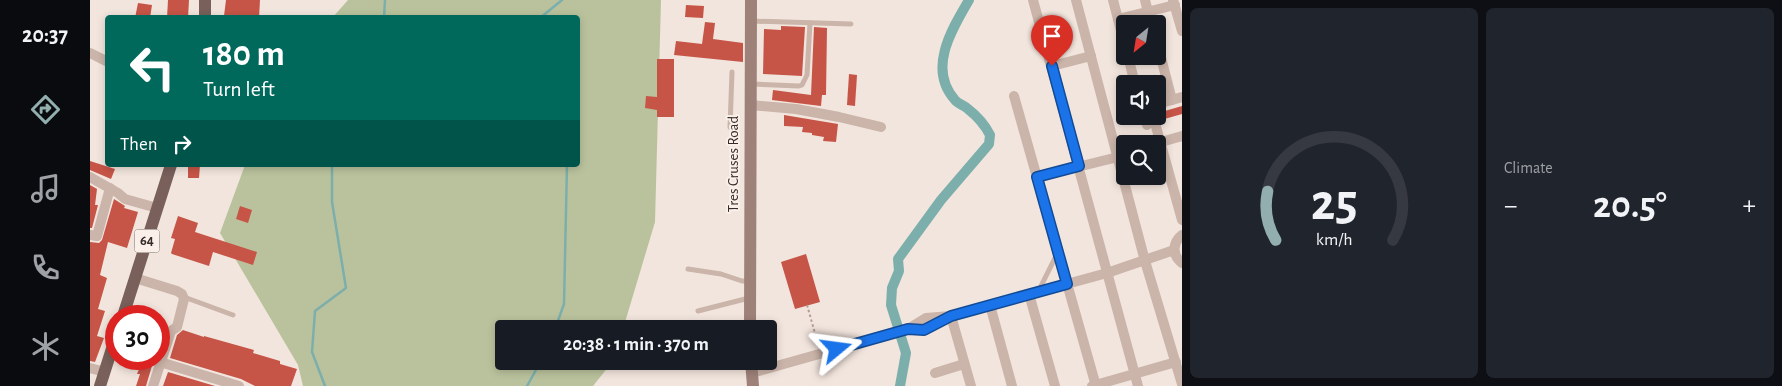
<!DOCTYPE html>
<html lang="en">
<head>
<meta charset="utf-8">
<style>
  :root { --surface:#171b24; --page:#20242c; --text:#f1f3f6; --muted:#9ea1a6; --line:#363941; --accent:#92aeae }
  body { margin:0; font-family:"Alegreya Sans",sans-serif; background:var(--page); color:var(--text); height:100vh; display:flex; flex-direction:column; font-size:19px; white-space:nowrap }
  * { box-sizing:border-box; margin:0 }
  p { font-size:16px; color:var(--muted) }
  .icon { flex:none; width:28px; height:28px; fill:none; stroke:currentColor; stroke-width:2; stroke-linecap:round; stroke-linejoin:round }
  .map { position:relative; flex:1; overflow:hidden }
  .sheet { display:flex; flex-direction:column; gap:8px; padding:8px; background:#0d0f14; width:600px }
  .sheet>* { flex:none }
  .top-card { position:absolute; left:15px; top:15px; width:475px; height:152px; border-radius:5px; box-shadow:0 2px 8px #0003; background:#00695c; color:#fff; overflow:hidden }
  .needle { width:32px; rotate:210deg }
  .fabs { position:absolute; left:1026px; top:15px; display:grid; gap:10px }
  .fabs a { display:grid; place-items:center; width:50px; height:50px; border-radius:5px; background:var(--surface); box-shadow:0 2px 8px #0003; font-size:25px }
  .speed { position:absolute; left:15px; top:305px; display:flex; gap:10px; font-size:25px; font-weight:700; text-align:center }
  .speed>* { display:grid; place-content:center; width:65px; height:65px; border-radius:50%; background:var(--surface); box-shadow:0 2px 8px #0003; line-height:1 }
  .speed .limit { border:8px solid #d22; background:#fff; color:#111 }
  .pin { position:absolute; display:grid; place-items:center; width:42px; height:42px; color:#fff; margin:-51px -21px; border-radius:50% 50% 50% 0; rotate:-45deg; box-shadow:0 0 5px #0007 }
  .pin .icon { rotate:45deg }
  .me { position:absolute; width:55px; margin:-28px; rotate:74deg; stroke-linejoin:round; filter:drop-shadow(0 0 4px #0008) }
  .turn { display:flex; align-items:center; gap:18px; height:105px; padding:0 15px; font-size:22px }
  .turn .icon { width:65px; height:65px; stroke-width:2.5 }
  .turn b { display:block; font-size:35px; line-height:42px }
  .then { display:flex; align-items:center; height:48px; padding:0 15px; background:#0003; gap:10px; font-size:19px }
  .big { font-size:38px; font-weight:600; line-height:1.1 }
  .sheet .tile { flex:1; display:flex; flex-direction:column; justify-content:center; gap:8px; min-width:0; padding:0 18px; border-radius:8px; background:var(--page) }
  .sheet .dial { align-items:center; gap:0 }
  .dial svg { height:130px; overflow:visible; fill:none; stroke:var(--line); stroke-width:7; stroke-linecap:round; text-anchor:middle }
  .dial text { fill:var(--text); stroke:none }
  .heat { display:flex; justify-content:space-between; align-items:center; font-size:28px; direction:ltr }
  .sheet .tiles { flex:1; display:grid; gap:8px; grid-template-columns:repeat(2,1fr) }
  .trip { position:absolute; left:405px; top:320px; width:282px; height:50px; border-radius:5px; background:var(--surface); box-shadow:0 2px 8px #0003; font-weight:600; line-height:50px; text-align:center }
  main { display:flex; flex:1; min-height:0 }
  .tab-bar { display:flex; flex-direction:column; width:90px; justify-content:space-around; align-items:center; background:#090b0e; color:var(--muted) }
  .tab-bar .icon { width:35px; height:35px }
  .tab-bar .active { color:var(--accent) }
  .tab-bar b { font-size:22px; color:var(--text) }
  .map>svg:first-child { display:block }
  .green { fill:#bac29d }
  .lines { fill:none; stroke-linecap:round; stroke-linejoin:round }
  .stream { stroke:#7cafab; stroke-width:2.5 }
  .canal { stroke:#7cafab; stroke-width:10 }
  .building { fill:#c65547 }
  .path { stroke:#b69d93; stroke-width:2; stroke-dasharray:2.5 2.5; stroke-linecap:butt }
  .lane { stroke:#cbb4a9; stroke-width:5 }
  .street { stroke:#cbb4a9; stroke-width:10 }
  .secondary { stroke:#9e827a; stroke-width:12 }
  .primary { stroke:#79605a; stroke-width:12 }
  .route-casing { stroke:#114b97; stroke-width:12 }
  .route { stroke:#1a73e8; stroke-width:9 }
  .labels { text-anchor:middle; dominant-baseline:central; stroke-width:4; stroke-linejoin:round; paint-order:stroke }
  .shield { fill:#faf0e9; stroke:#726663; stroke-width:1 }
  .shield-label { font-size:14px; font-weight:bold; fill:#372b29 }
  .street-label { font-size:15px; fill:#372b29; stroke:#faf0e9 }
</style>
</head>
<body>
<main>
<nav class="tab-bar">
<b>20:37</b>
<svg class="icon active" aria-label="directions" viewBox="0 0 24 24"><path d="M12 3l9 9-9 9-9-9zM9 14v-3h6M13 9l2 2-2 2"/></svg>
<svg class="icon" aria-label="music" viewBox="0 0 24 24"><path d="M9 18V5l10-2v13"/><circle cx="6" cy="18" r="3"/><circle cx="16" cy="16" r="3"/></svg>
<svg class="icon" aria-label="phone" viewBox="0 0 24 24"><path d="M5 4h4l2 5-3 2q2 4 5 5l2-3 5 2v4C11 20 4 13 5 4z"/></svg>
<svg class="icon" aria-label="climate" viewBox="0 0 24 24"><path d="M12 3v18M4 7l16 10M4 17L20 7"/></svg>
</nav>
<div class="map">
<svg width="1092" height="386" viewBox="0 0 1092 386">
  <rect width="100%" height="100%" fill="#f2e5dd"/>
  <!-- green -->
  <polygon class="green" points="258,0 571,0 565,222 533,329 414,329 414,361 523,361 503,386 213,386 208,365 130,233 155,165 488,165 488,18 243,17"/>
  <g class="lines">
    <!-- stream -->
    <g class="stream">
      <polyline points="294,18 295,0"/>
      <polyline points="450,18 472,0"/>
      <polyline points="465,329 474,304 477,165"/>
      <polyline points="235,386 222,352 225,311 256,288 242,202 242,165"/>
      <polyline points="437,386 451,361"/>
    </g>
    <!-- canal -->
    <path class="canal" d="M810,386L816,353L801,305L802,288L809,271L808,259L851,200L899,144L900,135C895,125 887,116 878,109C874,105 868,104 865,100C837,69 862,29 879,0"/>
  </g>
  <!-- building -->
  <g class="building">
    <polygon points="78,0 99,0 98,18 77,18"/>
    <polygon points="136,0 170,0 169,18 134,16"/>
    <polygon points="48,3 62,5 60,18 45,18"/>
    <polygon points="596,5 614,6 613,18 595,17"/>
    <polygon points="615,22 625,23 623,39 653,43 653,62 584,55 586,41 612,44"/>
    <polygon points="691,26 715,27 712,76 673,74 674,29 691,30"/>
    <polygon points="724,27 737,28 736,95 732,95 731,106 682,100 683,90 721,95"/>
    <polygon points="567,59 584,59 584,117 567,117 567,110 555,108 556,96 567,97"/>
    <polygon points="759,74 767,75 765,106 757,105"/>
    <polygon points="1092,106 1092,114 1071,120 1068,117 1068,113"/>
    <polygon points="694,115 748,124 746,142 733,141 734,137 722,135 722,133 712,132 713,127 694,126"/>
    <polygon points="0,161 25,169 21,179 0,170"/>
    <polygon points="98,165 110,165 109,178 98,178"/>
    <polygon points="0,185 7,189 5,205 8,205 2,228 0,228"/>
    <polygon points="24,199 35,206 34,208 48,212 37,248 18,242 10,275 17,278 8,309 15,311 7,336 14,338 5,362 0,361 0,242 9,243 12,240"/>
    <polygon points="150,206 162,210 158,223 146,219"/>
    <polygon points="88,216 108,223 105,232 167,252 163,265 123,252 119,266 82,254 81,253 85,239 81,238"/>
    <polygon points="716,254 730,302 705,309 691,262"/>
    <polygon points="93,330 114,337 114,336 164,350 163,353 190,361 190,364 207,369 201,386 165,386 151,379 80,358 87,335"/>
    <polygon points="53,359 64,359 56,386 46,386 50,374 47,374"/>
    <polygon points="78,372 125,386 73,386"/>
  </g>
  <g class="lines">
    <!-- path -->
    <polyline class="path" points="717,305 728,344"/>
    <!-- lane -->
    <g class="lane">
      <polyline points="661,21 761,24"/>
      <polyline points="662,84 709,86 712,85 717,75 720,23"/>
      <polyline points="640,127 642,72"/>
      <polyline points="598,269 631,274 652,281 659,281"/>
      <polyline points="948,292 968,252"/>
      <polyline points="94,297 143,315"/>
      <polyline points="608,311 659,298"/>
    </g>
    <!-- street -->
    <g class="street">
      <polyline points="943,0 1048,386"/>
      <polyline points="986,0 1055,261 1092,384"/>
      <polyline points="1023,0 1035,46"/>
      <polyline points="1055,0 1061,24"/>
      <polyline points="1083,0 1092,31"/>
      <polyline points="1028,19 1085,5"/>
      <polyline points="1068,46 1082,100"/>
      <polyline points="0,53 18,62"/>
      <polyline points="1038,56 1045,84"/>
      <polyline points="962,66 1001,56"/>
      <polyline points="924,96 1006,386"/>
      <polyline points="1068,104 1092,97"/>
      <polyline points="660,105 706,109 749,117 791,127"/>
      <polyline points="1054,116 1057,125"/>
      <polyline points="1065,123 1092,220"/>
      <polyline points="1071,142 1092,136"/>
      <polyline points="0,177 28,193 35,199 67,208"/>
      <polyline points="947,177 1028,157"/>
      <polyline points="0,235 7,236 20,188"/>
      <path d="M1092,235C1082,243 1082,255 1092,263"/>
      <polyline points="45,278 87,291 92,294 94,299 87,327 81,331 63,386"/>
      <polyline points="939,294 965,386"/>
      <polyline points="900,305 922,386"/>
      <polyline points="861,316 881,386"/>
      <polyline points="818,329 834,330 858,317"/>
      <polyline points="70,362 149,386"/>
      <polyline points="0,368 15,372"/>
      <polyline points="662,373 818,329 836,318 861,316 900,305 1017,273 1084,250"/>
      <polyline points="845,373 874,364"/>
      <polyline points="1002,386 1086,362"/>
    </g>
    <!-- secondary -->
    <g class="secondary">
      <polyline points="660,329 661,0"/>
      <polyline points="661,361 663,386"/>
    </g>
    <!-- primary -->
    <g class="primary">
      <polyline points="115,18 115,0"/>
      <polyline points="33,316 81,165"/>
      <polyline points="10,386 26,336"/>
    </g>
  </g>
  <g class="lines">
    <defs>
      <polyline id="route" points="747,349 818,329 834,330 861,316 977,284 947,177 989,166 962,66"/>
    </defs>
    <!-- route casing -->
    <use href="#route" class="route-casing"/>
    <!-- route -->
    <use href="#route" class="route"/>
  </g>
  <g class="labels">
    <!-- shield labels -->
    <rect class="shield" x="44.5" y="229.5" width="25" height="23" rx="4"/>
    <g class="shield-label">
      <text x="57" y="241">64</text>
    </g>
    <!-- street labels -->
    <g class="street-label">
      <text transform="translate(643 164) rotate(-90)">Tres Cruses Road</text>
    </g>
  </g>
</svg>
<div class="fabs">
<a><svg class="needle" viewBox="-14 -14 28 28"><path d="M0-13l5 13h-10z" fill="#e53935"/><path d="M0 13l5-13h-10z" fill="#9ea1a6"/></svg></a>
<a><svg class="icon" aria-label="sound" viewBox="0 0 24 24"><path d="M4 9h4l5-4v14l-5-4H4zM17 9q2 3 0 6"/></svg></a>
<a><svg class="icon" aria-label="search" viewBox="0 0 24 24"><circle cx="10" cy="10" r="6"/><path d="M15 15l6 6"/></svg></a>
</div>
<div class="speed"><div class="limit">30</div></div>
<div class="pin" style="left:962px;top:66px;background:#d93025"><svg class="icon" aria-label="arrive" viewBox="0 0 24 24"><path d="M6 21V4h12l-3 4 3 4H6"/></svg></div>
<svg class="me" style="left:747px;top:349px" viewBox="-20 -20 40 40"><path d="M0-17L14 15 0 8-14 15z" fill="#1a73e8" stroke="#fff" stroke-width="4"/></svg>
<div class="trip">20:38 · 1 min · 370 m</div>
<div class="top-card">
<div class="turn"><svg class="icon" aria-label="left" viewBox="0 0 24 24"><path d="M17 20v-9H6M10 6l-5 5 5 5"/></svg><div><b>180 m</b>Turn left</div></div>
<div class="then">Then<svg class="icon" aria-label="right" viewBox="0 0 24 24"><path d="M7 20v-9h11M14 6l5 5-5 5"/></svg></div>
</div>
</div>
<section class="sheet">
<div class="tiles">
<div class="tile dial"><svg viewBox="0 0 100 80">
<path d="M14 69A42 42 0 1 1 86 69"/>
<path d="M14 69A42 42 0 0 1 9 39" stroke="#92aeae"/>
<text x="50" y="56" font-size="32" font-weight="700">25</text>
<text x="50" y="72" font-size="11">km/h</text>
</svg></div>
<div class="tile"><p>Climate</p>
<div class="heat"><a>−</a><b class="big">20.5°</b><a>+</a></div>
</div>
</div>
</section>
</main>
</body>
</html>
